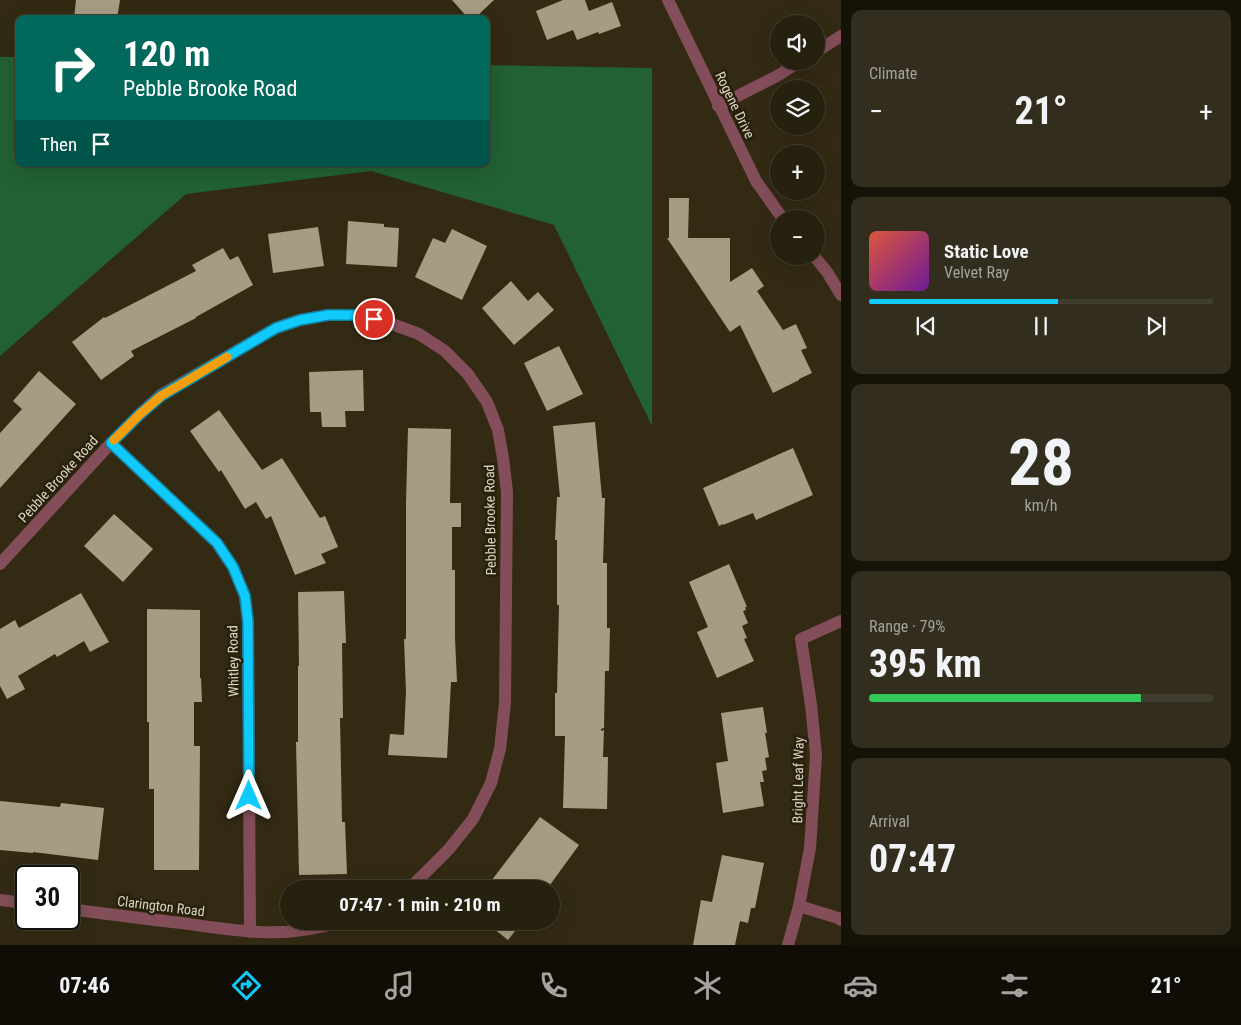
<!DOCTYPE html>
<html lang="en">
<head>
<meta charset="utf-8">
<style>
  :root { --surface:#26200f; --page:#322d1d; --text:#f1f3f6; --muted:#a4a39e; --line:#423e2f; --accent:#0fcafa }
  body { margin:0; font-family:"Roboto Condensed",sans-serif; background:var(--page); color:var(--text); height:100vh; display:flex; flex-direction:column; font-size:19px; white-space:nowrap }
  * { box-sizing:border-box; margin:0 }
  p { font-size:16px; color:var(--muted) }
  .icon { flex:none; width:28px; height:28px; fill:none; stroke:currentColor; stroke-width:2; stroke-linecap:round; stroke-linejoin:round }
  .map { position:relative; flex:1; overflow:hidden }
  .details { display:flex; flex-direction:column; gap:10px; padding:10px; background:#151208; width:400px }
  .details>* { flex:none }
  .guide { position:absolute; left:15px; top:15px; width:475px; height:152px; border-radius:10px; box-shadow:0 5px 20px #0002,0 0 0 1px var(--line); background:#00695c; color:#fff; overflow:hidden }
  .tools { position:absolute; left:770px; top:15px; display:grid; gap:10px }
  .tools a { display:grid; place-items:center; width:55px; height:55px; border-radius:50%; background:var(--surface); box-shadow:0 5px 20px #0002,0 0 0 1px var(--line); font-size:25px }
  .speed { position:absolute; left:15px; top:865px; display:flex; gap:10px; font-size:25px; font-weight:700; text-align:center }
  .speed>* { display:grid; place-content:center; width:65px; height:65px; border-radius:50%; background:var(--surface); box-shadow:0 5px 20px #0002,0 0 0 1px var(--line); line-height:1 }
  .speed .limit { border:2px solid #111; border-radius:8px; background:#fff; color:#111 }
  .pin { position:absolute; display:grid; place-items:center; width:42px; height:42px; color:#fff; margin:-21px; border:2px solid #fff; border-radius:50%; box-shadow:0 1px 5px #0007 }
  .me { position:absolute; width:55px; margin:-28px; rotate:0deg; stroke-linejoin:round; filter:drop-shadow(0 0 4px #0008) }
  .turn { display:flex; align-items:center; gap:18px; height:105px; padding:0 25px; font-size:22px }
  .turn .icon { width:65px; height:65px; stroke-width:2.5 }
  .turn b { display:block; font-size:35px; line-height:42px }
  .then { display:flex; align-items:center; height:48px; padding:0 25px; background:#0003; gap:10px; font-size:19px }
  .big { font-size:38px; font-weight:700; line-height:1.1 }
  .details .card { flex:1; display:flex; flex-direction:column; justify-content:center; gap:8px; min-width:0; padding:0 18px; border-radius:10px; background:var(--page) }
  .details .dial { align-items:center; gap:0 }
  .dial b { font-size:65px; line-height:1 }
  .song { display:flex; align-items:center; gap:15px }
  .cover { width:60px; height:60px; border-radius:8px; background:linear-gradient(135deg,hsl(10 70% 55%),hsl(280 70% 35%)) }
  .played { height:5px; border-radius:2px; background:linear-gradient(90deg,var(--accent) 55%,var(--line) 55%) }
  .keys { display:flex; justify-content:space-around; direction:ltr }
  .heat { display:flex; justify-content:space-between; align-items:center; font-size:28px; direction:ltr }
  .charge { height:8px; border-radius:4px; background:linear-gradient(90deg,#34c759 79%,var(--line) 0) }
  .trip { position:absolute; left:280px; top:880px; width:280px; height:50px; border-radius:25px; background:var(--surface); box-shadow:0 5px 20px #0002,0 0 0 1px var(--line); font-weight:700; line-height:50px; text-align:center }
  .tab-bar { display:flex; height:80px; justify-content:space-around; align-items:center; background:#0f0d06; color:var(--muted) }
  .tab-bar .icon { width:35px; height:35px }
  .tab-bar .current { color:var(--accent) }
  .tab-bar b { font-size:22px; color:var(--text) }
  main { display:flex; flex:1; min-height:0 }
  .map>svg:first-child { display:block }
  .green { fill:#216132 }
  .building { fill:#a79c83 }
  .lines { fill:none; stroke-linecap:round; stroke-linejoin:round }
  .minor { stroke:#834e5a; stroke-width:12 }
  .route-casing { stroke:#0a83a2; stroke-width:12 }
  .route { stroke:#0fcafa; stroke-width:9 }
  .slow { stroke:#f59e0b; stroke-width:9 }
  .labels { text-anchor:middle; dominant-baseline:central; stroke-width:5; stroke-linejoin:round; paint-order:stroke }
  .street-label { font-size:14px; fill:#dbd5c8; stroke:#29200a }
</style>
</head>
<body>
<main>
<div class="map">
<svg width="841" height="945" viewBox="0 0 841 945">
  <rect width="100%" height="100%" fill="#332a14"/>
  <!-- green -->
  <polygon class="green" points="0,57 19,57 19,164 486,164 486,65 652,68 652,426 554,225 371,171 186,194 0,356"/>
  <!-- building -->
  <g class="building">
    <polygon points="76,0 120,0 117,19 74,19"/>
    <polygon points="452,0 494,0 474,19 469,19"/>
    <polygon points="563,0 585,0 589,11 612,2 621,26 599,34 598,32 577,40 573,30 547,40 536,11"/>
    <polygon points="669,198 689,198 688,238 730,238 730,282 752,268 764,286 757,291 783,330 796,324 807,348 801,350 812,373 799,379 799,380 773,393 740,325 730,332 667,238 669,238"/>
    <polygon points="348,221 384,224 384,227 399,228 397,267 346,264"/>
    <polygon points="318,227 324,266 273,273 268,234"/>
    <polygon points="452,229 487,246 462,300 415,277 433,238 445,243"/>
    <polygon points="223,248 230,260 238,256 253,285 196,317 196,318 131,351 134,356 101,380 72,342 104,317 105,318 196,271 192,265"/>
    <polygon points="511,281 528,301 538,292 554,310 514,345 482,308"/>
    <polygon points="559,346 583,394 547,411 524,363"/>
    <polygon points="363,370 364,411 345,411 346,427 322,427 321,412 310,412 309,372"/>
    <polygon points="39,371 76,404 0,488 0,433 22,409 13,401"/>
    <polygon points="219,410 262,470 282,458 320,518 325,516 338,547 321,554 326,563 295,575 271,516 266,519 256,502 245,509 221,470 219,472 190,431"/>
    <polygon points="595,422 602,498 605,498 603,563 607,563 607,628 610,628 609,671 605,671 604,728 601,729 601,731 604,730 603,757 608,757 607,809 563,808 565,736 555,736 555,693 557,693 559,605 557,605 557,540 555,540 557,497 560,497 553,426"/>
    <polygon points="408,428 451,429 450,503 461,503 461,527 452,527 452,570 455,570 455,638 457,682 451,682 447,758 388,755 390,734 404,735 406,692 404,639 406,639 406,503"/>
    <polygon points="793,448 813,495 756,520 753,513 723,525 723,524 719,526 703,488"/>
    <polygon points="114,514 153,549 123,582 84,546"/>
    <polygon points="729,564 747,607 745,607 746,610 743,611 748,623 742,626 747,638 744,639 754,661 717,678 697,632 708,627 689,582"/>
    <polygon points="344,591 346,643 342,643 343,718 340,718 342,822 345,822 347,874 299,875 296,742 298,742 298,666 299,666 298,592"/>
    <polygon points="81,593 109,642 90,652 84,641 57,657 55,654 18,676 25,689 7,699 0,686 0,629 15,620 19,628"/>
    <polygon points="147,609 200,610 200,678 201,678 202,702 194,702 194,746 200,746 199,870 154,870 154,789 149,789 149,722 147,722"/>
    <polygon points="763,707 767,733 765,733 769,757 765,758 767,770 762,771 764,782 760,782 764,806 723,813 716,763 728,761 721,713"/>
    <polygon points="0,801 60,807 61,803 104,808 98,860 33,852 33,853 0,850"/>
    <polygon points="540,817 579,845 547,889 485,889"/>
    <polygon points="722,855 764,863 755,908 751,908 748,923 740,921 735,945 693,945 701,900 712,902"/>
    <polygon points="484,921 523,921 508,940"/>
  </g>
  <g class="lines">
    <!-- minor -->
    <g class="minor">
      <polyline points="668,0 756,181 783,219"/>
      <polyline points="816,52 841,36"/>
      <polyline points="718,106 777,76 801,61"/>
      <polyline points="814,256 827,272 841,295"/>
      <polyline points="111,443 217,543 233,567 245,596 248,622 250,932"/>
      <polyline points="0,564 111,443 139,415 161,395 276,328 300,320 328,315 357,315 392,324 419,334 445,351 467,373 487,402 498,430 503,458 507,492 505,703 500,749 491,783 473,819 449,849 416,882 407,889"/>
      <polyline points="0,900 26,903"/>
      <polyline points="799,906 838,918 841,920"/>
      <path d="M69,909C107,914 145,919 182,923C237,931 287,940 341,921"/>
      <polyline points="788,945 799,906 810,848 816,755 811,705 801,639 841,621"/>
    </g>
  </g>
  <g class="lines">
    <defs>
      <polyline id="route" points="249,796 248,622 245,596 233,567 217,543 111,443 139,415 161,396 276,328 300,320 328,315 357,315 374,319"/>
    </defs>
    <!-- route casing -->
    <use href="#route" class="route-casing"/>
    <!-- route -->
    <use href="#route" class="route"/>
    <!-- slow -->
    <polyline class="slow" points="114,440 139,415 161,396 227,357"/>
  </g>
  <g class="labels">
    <!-- street labels -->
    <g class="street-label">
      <text transform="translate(735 105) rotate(64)">Rogene Drive</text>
      <text transform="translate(58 479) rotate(-48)">Pebble Brooke Road</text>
      <text transform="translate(490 520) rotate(-91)">Pebble Brooke Road</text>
      <text transform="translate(233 661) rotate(-91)">Whitley Road</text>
      <text transform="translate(798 780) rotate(-89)">Bright Leaf Way</text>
      <text transform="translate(161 906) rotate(7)">Clarington Road</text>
    </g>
  </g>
</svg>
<div class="tools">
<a><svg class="icon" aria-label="sound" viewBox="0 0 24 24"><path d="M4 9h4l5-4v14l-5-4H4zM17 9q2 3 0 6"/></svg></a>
<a><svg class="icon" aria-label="layers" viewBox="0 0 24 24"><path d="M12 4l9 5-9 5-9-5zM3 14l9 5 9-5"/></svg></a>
<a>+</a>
<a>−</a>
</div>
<div class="speed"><div class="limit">30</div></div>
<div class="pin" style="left:374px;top:319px;background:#d93025"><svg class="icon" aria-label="arrive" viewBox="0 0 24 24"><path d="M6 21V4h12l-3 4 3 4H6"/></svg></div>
<svg class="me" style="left:249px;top:796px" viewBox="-20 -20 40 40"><path d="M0-17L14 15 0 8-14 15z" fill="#0fcafa" stroke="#fff" stroke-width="4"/></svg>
<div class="trip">07:47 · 1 min · 210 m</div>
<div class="guide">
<div class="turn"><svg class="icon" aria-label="right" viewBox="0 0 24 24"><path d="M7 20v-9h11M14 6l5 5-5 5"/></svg><div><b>120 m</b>Pebble Brooke Road</div></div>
<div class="then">Then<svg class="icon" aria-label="arrive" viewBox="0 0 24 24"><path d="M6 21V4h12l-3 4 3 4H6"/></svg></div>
</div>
</div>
<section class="details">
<div class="card"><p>Climate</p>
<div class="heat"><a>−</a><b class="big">21°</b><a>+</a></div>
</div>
<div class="card">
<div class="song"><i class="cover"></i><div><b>Static Love</b><p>Velvet Ray</p></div></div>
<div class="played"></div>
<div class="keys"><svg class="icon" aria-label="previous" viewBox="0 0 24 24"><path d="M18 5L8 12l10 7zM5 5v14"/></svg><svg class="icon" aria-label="pause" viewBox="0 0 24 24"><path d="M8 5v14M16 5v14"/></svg><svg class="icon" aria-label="next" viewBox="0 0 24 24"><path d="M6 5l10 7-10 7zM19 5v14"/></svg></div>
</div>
<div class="card dial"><b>28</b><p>km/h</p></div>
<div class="card"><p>Range · 79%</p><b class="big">395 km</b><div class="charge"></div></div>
<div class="card"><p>Arrival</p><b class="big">07:47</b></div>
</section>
</main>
<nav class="tab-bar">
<b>07:46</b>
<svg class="icon current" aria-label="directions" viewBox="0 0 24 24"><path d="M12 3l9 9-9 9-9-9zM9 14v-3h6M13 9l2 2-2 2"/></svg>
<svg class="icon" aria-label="music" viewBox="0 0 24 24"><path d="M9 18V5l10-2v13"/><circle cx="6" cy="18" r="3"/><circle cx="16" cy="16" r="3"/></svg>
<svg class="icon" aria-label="phone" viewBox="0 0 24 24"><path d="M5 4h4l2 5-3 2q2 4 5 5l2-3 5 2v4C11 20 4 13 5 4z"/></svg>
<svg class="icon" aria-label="climate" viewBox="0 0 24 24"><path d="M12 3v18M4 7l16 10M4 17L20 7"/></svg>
<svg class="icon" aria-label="car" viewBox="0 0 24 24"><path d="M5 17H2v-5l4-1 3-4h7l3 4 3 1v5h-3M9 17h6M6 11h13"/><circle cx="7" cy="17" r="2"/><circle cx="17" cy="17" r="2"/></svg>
<svg class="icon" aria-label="filters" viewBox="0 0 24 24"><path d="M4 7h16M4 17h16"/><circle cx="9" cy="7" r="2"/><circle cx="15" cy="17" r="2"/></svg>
<b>21°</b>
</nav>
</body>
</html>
